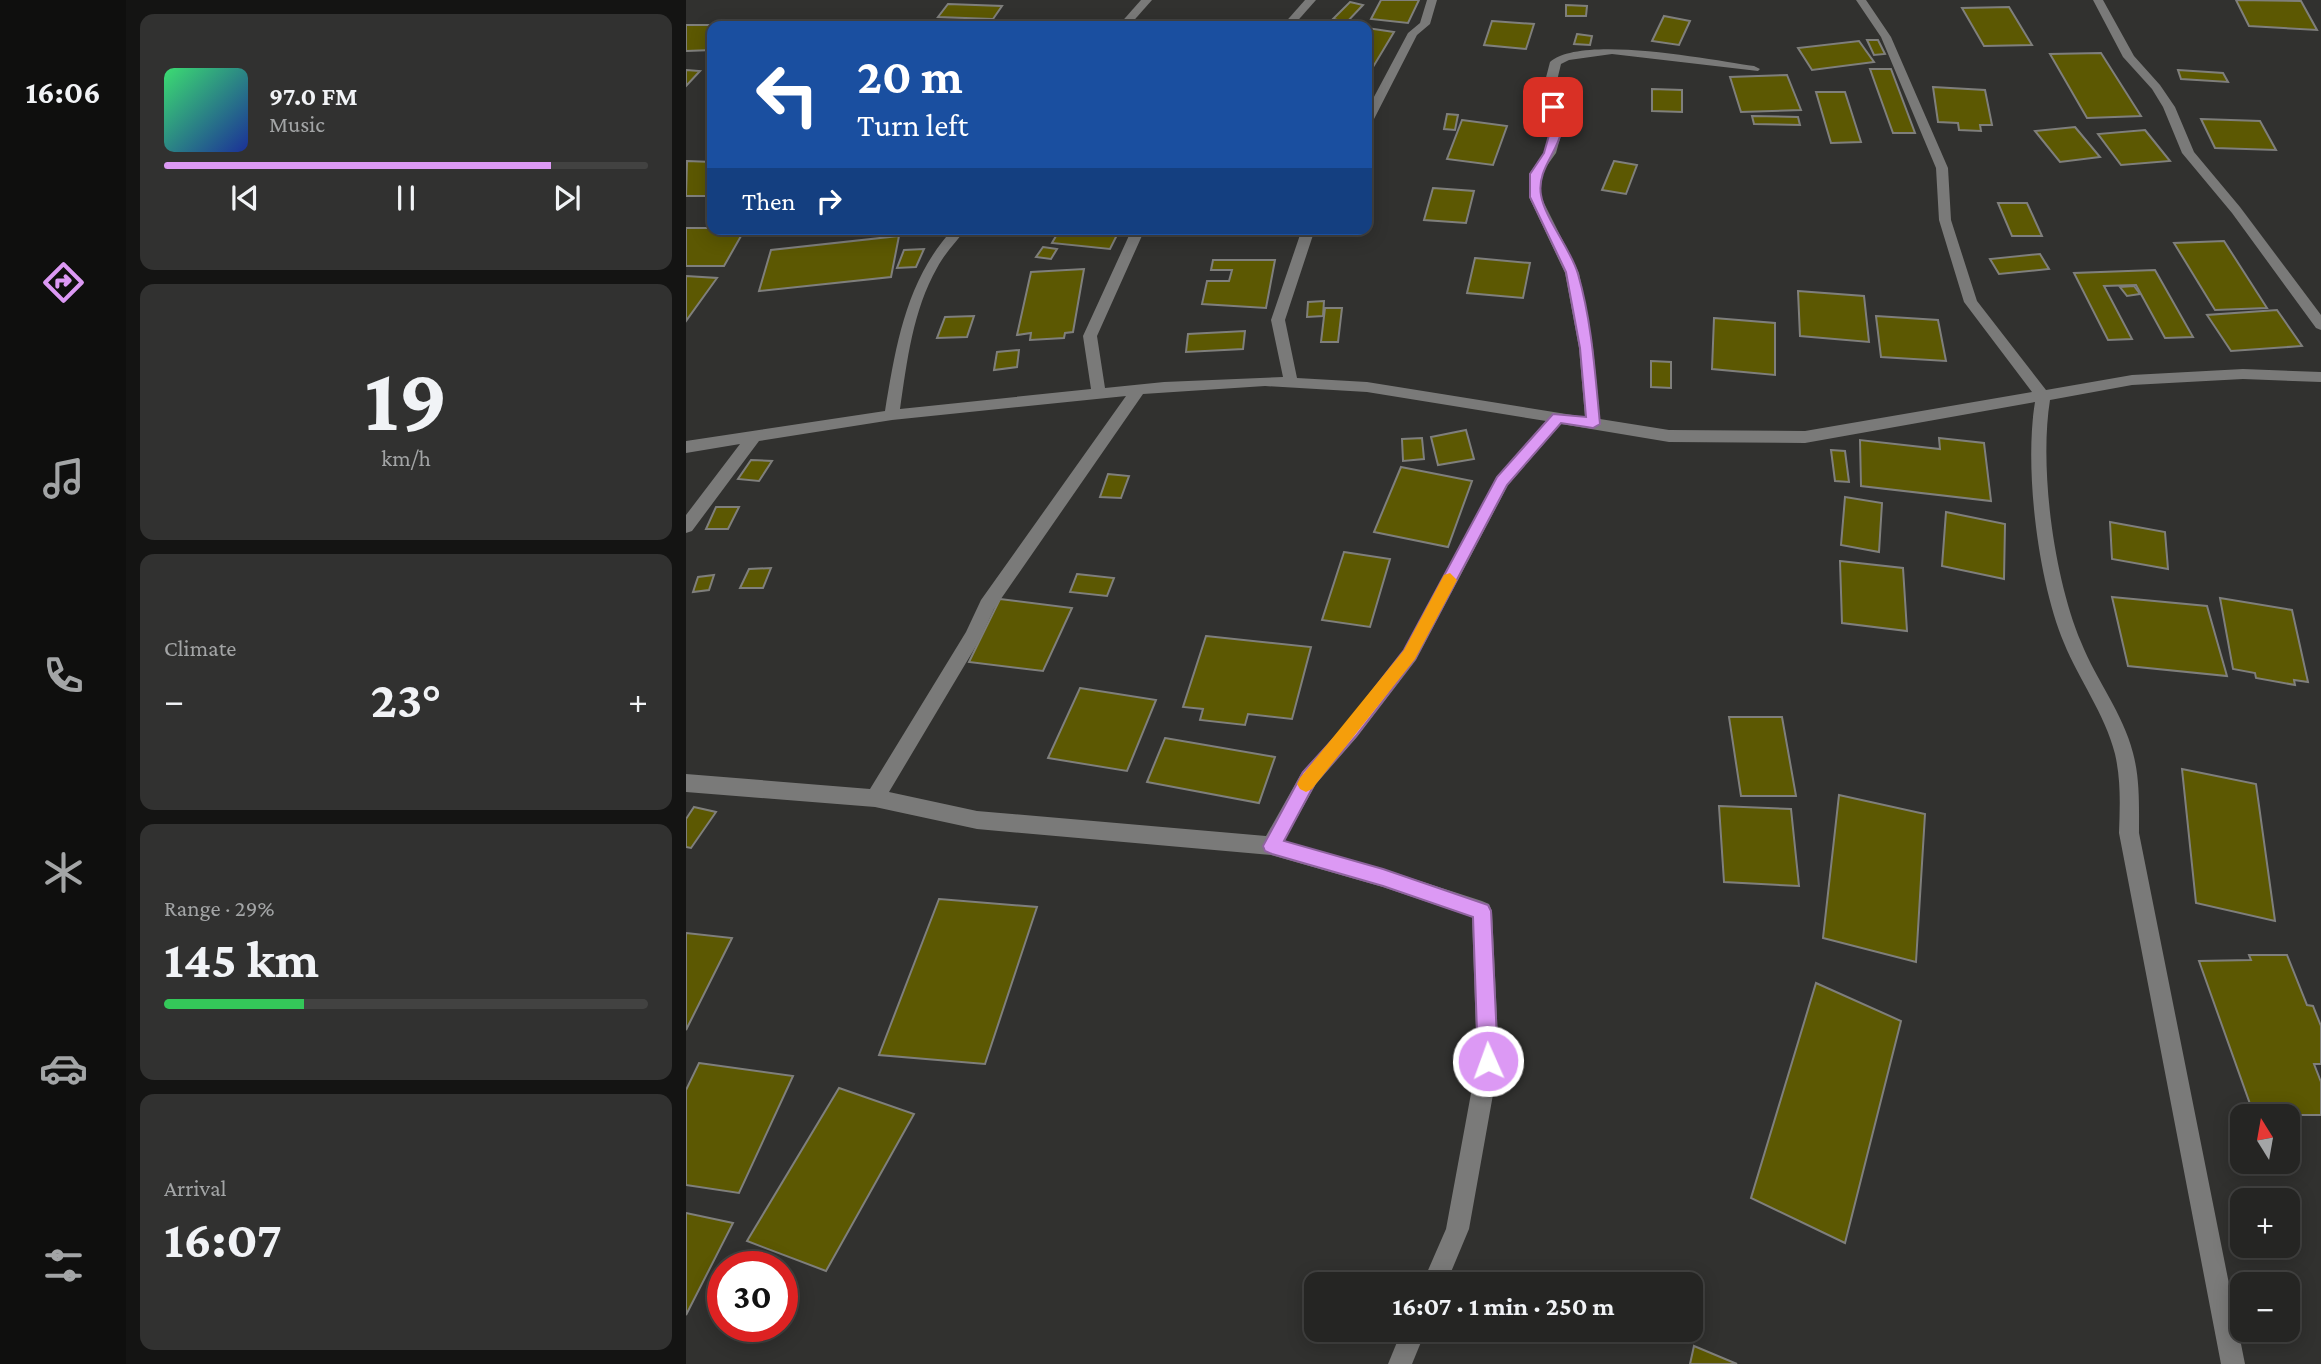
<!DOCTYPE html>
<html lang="en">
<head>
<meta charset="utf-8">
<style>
  :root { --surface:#252523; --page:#313130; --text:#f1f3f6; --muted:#a3a5a6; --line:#424241; --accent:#dc99f4 }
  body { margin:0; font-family:"Crimson Pro",serif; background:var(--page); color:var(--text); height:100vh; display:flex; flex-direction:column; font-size:26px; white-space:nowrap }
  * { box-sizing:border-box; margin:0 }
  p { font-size:23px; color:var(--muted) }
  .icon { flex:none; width:38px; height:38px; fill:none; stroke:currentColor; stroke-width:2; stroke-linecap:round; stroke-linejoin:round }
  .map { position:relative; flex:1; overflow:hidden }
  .details { display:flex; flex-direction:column; gap:14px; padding:14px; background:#141413; width:560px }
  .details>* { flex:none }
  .guide { position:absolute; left:21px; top:21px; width:665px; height:214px; border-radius:14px; box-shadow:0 4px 18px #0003,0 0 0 2px var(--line); background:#1a4fa0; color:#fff; overflow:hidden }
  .needle { width:46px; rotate:349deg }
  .controls { position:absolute; left:1544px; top:1104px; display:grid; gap:14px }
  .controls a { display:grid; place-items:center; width:70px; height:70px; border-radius:14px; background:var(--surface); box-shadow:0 4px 18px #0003,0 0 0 2px var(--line); font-size:35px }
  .speed { position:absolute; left:21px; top:1251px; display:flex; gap:14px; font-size:35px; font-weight:700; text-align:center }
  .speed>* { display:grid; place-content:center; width:91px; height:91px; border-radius:50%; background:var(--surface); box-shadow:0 4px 18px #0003,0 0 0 2px var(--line); line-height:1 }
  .speed .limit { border:10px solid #d22; background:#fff; color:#111 }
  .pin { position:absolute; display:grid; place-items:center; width:60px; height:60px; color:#fff; margin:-30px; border-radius:14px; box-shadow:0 4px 10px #0006 }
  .me { position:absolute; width:77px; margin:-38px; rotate:358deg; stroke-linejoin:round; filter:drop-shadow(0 0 5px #0008) }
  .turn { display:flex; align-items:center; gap:24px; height:147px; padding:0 35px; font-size:32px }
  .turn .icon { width:91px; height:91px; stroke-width:2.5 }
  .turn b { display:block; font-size:49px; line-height:60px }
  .then { display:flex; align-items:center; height:66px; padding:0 35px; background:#0003; gap:14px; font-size:26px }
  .big { font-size:52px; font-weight:700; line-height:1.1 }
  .details .widget { flex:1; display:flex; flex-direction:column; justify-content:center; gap:10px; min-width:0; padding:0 24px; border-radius:14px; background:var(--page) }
  .details .dial { align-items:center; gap:0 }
  .dial b { font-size:91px; line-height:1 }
  .song { display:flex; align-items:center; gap:21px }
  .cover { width:84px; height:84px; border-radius:10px; background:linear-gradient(135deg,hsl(140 70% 55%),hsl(230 70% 35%)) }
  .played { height:7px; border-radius:4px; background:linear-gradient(90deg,var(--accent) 80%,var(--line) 80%) }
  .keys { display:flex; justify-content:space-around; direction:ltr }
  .heat { display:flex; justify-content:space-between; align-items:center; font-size:38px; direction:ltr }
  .charge { height:10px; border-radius:5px; background:linear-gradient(90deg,#34c759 29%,var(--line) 0) }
  .trip { position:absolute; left:618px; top:1272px; width:399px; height:70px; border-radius:14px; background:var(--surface); box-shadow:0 4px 18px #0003,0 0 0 2px var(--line); font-weight:700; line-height:70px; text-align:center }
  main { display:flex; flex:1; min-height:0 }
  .dock { display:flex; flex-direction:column; width:126px; justify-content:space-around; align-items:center; background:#0f0f0e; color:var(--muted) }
  .dock .icon { width:49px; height:49px }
  .dock .on { color:var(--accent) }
  .dock b { font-size:32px; color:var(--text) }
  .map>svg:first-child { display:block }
  .building { fill:#5c5802; stroke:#7f7f7c; stroke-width:2 }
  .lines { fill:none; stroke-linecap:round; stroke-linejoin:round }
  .minor { fill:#7a7a79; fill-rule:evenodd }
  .route { fill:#dc99f4; stroke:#8f639f; stroke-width:2 }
  .slow { fill:#f59e0b }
</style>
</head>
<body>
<main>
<nav class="dock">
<b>16:06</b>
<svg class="icon on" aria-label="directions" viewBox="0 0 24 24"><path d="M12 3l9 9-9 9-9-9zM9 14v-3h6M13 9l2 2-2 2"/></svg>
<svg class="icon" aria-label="music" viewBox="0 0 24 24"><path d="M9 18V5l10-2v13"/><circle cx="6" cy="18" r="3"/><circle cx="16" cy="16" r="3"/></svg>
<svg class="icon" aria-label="phone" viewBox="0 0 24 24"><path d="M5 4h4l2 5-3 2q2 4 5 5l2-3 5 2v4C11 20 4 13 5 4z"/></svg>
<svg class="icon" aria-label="climate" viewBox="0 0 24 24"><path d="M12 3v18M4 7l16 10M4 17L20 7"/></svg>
<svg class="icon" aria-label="car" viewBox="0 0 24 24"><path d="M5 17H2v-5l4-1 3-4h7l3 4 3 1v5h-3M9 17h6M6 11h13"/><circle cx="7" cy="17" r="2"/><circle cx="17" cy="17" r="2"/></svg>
<svg class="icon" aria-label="filters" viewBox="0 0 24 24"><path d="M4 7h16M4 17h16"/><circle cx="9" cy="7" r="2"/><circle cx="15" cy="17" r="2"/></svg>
</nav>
<section class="details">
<div class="widget">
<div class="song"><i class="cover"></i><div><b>97.0 FM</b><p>Music</p></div></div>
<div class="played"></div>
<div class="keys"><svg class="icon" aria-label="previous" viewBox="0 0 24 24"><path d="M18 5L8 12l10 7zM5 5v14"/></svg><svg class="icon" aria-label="pause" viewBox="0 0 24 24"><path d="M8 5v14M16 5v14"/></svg><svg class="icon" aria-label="next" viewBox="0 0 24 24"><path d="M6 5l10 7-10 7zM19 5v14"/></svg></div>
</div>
<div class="widget dial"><b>19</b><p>km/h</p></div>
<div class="widget"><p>Climate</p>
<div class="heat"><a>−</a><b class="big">23°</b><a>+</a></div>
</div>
<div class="widget"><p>Range · 29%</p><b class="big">145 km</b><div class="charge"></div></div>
<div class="widget"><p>Arrival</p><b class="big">16:07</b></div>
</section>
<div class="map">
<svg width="1635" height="1364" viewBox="0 0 1635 1364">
  <rect width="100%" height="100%" fill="#31312f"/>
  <!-- building -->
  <g class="building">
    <polygon points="695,0 733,0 722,23 685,19"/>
    <polygon points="1550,0 1615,1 1631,30 1563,26"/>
    <polygon points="664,2 677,5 661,22 647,19"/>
    <polygon points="262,4 316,6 307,19 252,17"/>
    <polygon points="880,5 901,6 900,16 880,16"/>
    <polygon points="1323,7 1346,45 1298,46 1276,8"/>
    <polygon points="978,16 1004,21 993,45 966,41"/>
    <polygon points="806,21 848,24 840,49 798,45"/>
    <polygon points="0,25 59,25 26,26 26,50 0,51"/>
    <polygon points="681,28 708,32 681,77"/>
    <polygon points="891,34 906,36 904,45 888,44"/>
    <polygon points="1181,40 1192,40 1199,54 1188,55"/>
    <polygon points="1173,41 1188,62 1126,70 1112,48"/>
    <polygon points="1415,53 1455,116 1401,118 1364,54"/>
    <polygon points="1184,69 1205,69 1229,133 1207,133"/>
    <polygon points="0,70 14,71 0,86"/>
    <polygon points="1492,70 1537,73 1542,82 1495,79"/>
    <polygon points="1101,75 1115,110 1055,112 1044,77"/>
    <polygon points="1247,87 1299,90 1306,125 1294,125 1295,131 1273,130 1272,123 1252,122"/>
    <polygon points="966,89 996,90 996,112 966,111"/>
    <polygon points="1130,92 1159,92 1175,142 1145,143"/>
    <polygon points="761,114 772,115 769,130 758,129"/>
    <polygon points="1066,116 1112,117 1114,125 1068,124"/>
    <polygon points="1515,119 1574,121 1590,150 1529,148"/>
    <polygon points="776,120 821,126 807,165 761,159"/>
    <polygon points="1389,127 1414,157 1374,162 1349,131"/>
    <polygon points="1459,130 1484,161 1435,165 1412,134"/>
    <polygon points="1,161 26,162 26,196 0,196"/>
    <polygon points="928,161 951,165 940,194 916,190"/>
    <polygon points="747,188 788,191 780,223 738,220"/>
    <polygon points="1312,203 1341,203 1356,236 1326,236"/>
    <polygon points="0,228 26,228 59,229 38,266 0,266"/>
    <polygon points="374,229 434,229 424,249 366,243"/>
    <polygon points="213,236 205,277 73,291 85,250"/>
    <polygon points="1538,241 1581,308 1529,310 1488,243"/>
    <polygon points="357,247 371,249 365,259 350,257"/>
    <polygon points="238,249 230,267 211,268 218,250"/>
    <polygon points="1354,254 1363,269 1313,274 1304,259"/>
    <polygon points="789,258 844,263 837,298 781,293"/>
    <polygon points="527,260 589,260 580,308 516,304 521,281 543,281 546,270 525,270"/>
    <polygon points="398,269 387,332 379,333 378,338 344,340 345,333 331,335 345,272"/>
    <polygon points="1469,270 1507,337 1479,338 1450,285 1418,286 1446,339 1422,340 1388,273"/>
    <polygon points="0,276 31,278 0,321"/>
    <polygon points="1448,286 1454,294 1441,296 1434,287"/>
    <polygon points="1112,291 1178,296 1183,342 1114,336"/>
    <polygon points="638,301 637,316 621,317 622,302"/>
    <polygon points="639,308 656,308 652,342 635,342"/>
    <polygon points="1591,310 1616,346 1545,351 1521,315"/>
    <polygon points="288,316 281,337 251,338 259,317"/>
    <polygon points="1190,316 1252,320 1260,361 1195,357"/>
    <polygon points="1028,318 1089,323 1089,375 1026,369"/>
    <polygon points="559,331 557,349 500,352 502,334"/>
    <polygon points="333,350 331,367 308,370 311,352"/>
    <polygon points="965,361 985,362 985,388 965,387"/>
    <polygon points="780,430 788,459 752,465 745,437"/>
    <polygon points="736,438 738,459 717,461 716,439"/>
    <polygon points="1253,438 1298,443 1305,501 1175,486 1174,440 1254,449"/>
    <polygon points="1145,450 1159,451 1163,482 1149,481"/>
    <polygon points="65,460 86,461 73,481 52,479"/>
    <polygon points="715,467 786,481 762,547 688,532"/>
    <polygon points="422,474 443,476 435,498 414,497"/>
    <polygon points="1159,497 1196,503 1193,552 1155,545"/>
    <polygon points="30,507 53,507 42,529 20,529"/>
    <polygon points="1260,512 1319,524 1318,579 1256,566"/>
    <polygon points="1424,522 1479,532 1482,569 1426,559"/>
    <polygon points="658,552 704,559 684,627 636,620"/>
    <polygon points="1154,561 1217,568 1221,631 1156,623"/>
    <polygon points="85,568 77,588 54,588 63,569"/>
    <polygon points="391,574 428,578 421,596 384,592"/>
    <polygon points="28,575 23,590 7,592 12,577"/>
    <polygon points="1426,597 1521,606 1541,676 1442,666"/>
    <polygon points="1534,598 1606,610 1622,682 1608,680 1609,685 1570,678 1569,673 1547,669"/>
    <polygon points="314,599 386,608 357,671 283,662"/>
    <polygon points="520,636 625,647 606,719 562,714 559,725 514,720 517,709 497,707"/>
    <polygon points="394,688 470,700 441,771 362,758"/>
    <polygon points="1043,717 1096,717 1110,796 1055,796"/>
    <polygon points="479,738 589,757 573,803 461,782"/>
    <polygon points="1496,769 1570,784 1589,921 1510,903"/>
    <polygon points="1153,795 1239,814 1230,962 1137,938"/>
    <polygon points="1033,806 1105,809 1113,886 1038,882"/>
    <polygon points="8,807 30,812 5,848 0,847 0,819"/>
    <polygon points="253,899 351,907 299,1064 193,1055"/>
    <polygon points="0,933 46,938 0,1030"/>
    <polygon points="1563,955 1601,955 1621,1005 1627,1006 1635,1026 1635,1064 1628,1064 1635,1082 1635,1115 1568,1115 1513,961 1565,960"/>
    <polygon points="1130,983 1215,1021 1159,1243 1065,1198"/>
    <polygon points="13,1063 107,1076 53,1193 0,1185 0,1090"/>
    <polygon points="153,1088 228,1114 140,1271 61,1241"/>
    <polygon points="0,1213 47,1223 0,1315"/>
    <polygon points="1008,1346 1051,1364 1004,1364"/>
  </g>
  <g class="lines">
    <!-- minor -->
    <g class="minor">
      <polygon points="455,0 466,0 443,26 432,26"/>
      <polygon points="619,0 630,0 607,26 596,26"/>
      <polygon points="741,0 751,0 744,24 731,35 687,121 681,124 681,110 722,33 734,23"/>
      <path d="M1170,0H1180L1205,37L1262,168L1265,220L1291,301L1360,390L1446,375L1557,369L1635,372V382L1557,379L1446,385L1364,400C1353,468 1368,578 1395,642C1410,680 1437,713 1447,753C1454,779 1453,806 1453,833L1559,1364H1535L1433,833C1434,806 1435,780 1429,754C1419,714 1393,680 1378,643C1352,581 1338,468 1349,402L1119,443L983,442L875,424L822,485L730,660L671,737L630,784L598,841L697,869L796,901L803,904L806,911L813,1061L783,1229L760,1284H736L760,1229L791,1061L786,917L697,887L585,855L291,829L189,807L0,792V774L184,789L280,632L295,600L440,396L206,420L73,441L6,531L0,533V515L54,444L0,453V441L199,411C210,345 220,280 267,229H280C270,242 259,253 251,268C227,310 221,361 214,409L405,389L397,336L446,229H459L411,336L419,388L478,382L597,377L585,320L616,229H629L599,320L611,378L681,382L899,417L893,348L879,273L843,197V174L858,153L867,121L856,93L864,62C896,34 1025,60 1068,66L1074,69L1072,71L926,54L883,60L875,64L868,93L879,121L870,153L855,174V197L893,273L907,348L914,419L983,430L1119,431L1346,392L1278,302L1253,220L1250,168L1195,37ZM579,386L681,392L860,421L811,477L718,650L659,725L616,772L580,836L291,811L203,792L293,641L308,609L457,394Z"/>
      <polygon points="1407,0 1417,0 1448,56 1474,85 1489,107 1508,152 1554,207 1635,315 1635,330 1630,328 1546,213 1496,153 1477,107 1466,89 1437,57"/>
      <polygon points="716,1330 740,1330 726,1364 702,1364"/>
    </g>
  </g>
  <!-- route -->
  <path class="route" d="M864,105H871C890,141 849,161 855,195C859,219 885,249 892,274C906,322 909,374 914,424L907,428L875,423L821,485L729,659L670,736L629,783L598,841L697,869L802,905L805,911L812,1061L809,1068L802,1071L795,1068L792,1061L787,917L697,886L586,854L579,851L577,846L617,772L659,726L718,650L811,477L867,414L900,417L894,348L880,272L844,197V174L858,153L867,121Z"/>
  <!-- slow -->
  <polygon class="slow" points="764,573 771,580 729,659 626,789 620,792 614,789 611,784 614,778 718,650 758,575"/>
</svg>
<div class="controls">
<a><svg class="needle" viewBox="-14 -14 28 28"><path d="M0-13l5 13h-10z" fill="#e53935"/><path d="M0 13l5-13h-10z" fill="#a3a5a6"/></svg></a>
<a>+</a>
<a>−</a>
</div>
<div class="speed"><div class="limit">30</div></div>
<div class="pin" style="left:867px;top:107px;background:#d93025"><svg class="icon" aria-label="arrive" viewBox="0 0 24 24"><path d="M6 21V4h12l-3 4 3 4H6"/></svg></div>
<svg class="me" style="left:802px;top:1061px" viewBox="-20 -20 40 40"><circle r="17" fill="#dc99f4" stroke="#fff" stroke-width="3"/><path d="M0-11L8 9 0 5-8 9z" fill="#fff"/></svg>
<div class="trip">16:07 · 1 min · 250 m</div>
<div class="guide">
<div class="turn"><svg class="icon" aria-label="left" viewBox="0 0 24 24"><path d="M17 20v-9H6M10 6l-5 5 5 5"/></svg><div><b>20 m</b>Turn left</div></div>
<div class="then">Then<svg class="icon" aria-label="right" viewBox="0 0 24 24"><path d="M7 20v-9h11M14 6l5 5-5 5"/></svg></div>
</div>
</div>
</main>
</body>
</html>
